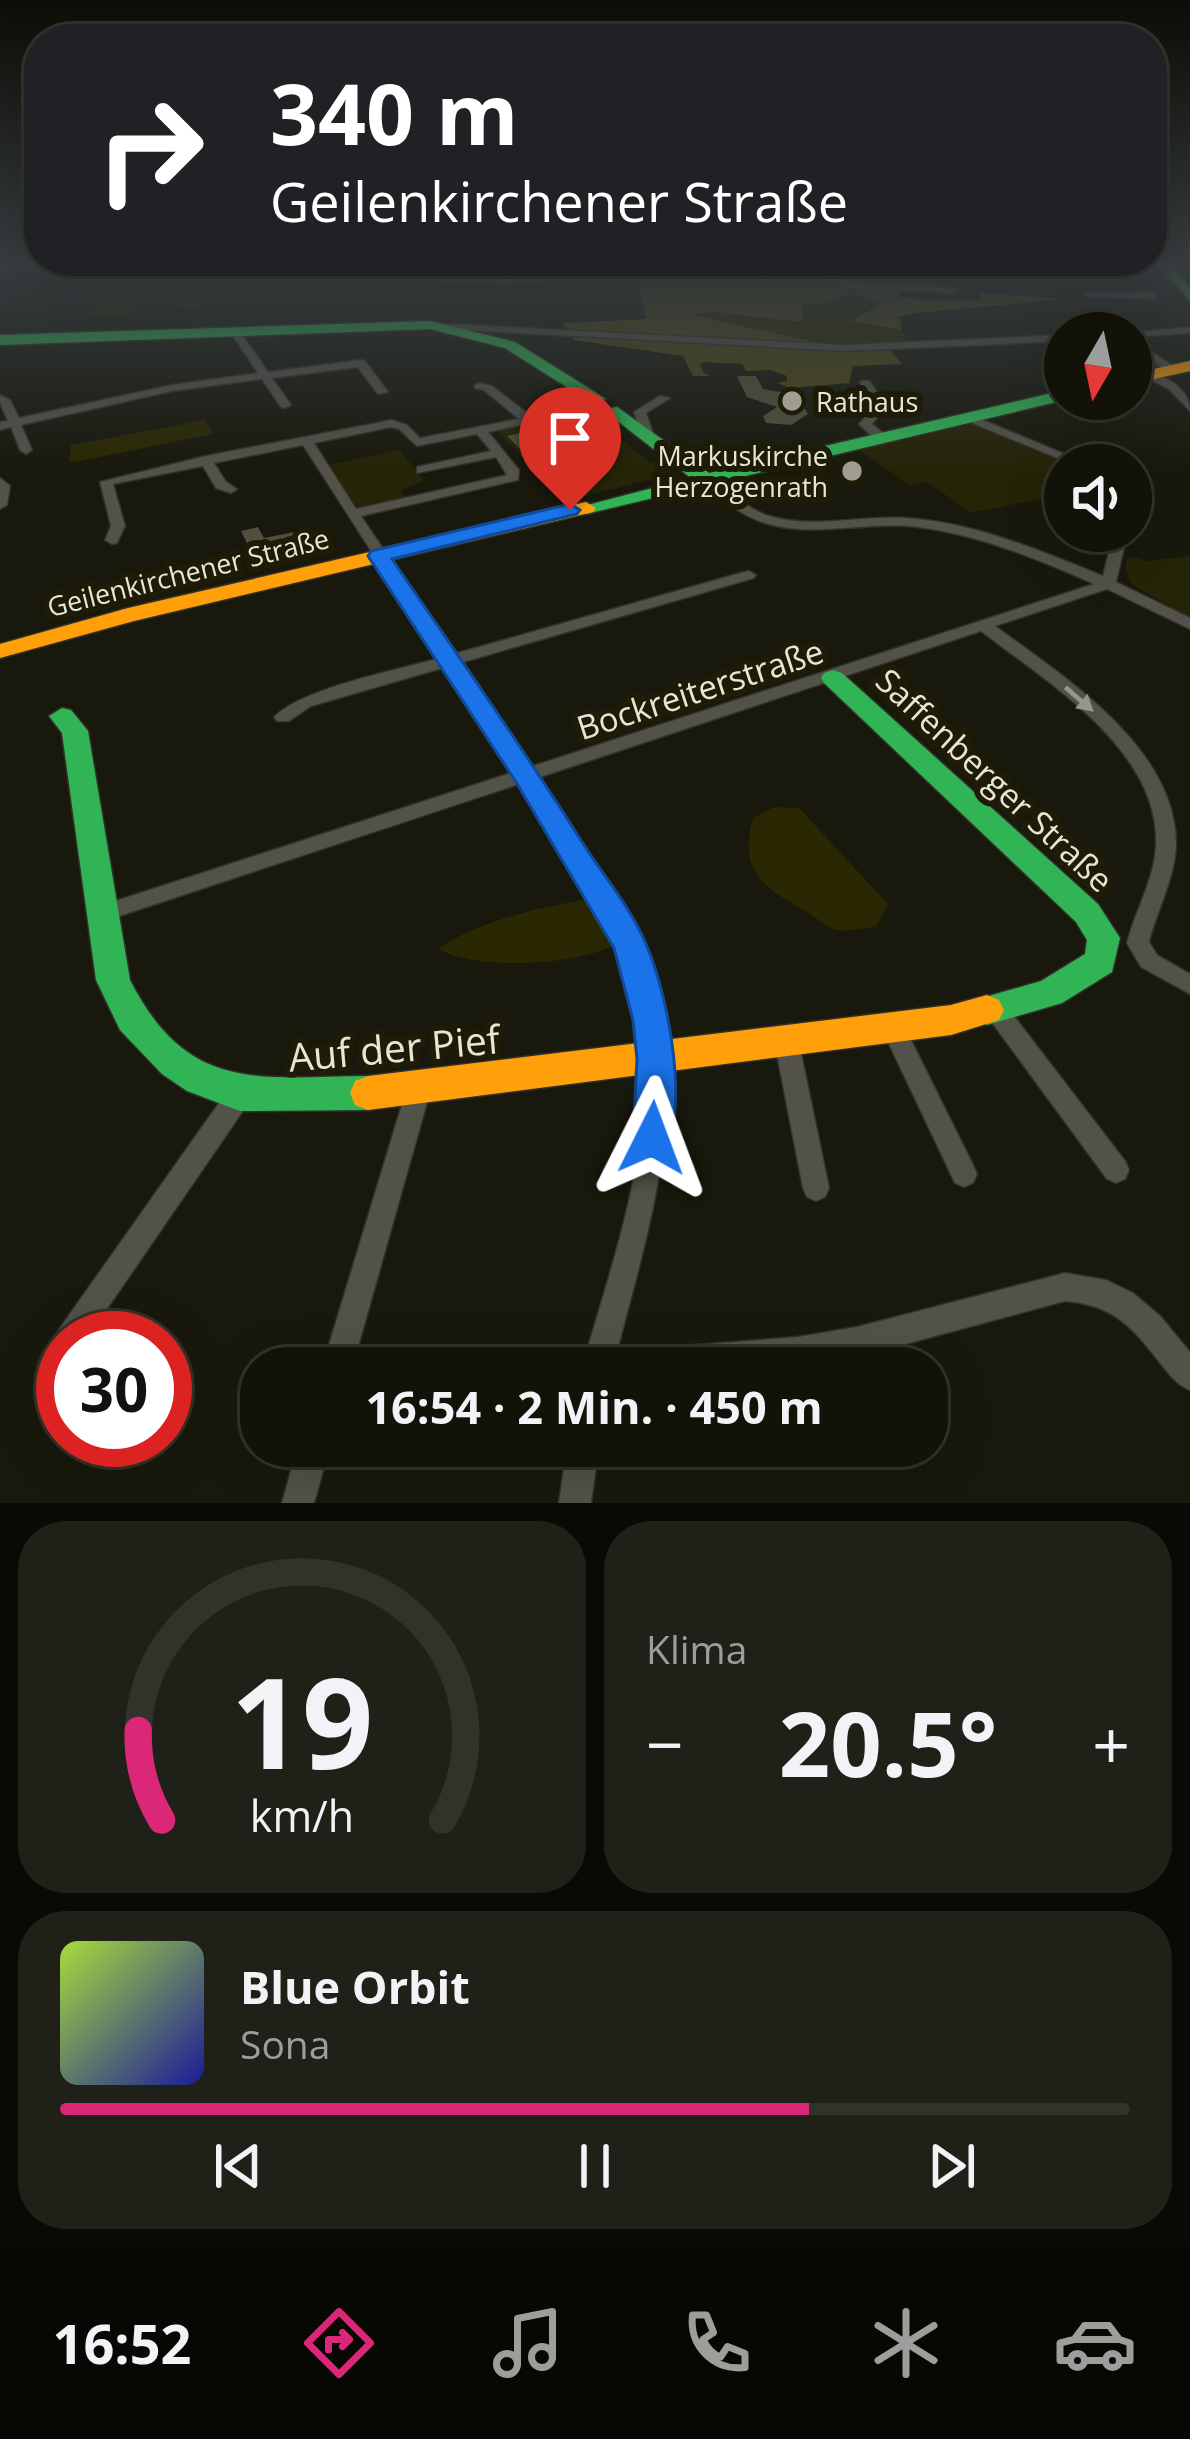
<!DOCTYPE html>
<html lang="de">
<head>
<meta charset="utf-8">
<style>
  :root { --surface:#121209; --page:#1f2017; --text:#f1f3f6; --muted:#9c9e9c; --line:#31322a; --accent:#db2777 }
  body { margin:0; font-family:"Open Sans",sans-serif; background:var(--page); color:var(--text); height:100vh; display:flex; flex-direction:column; font-size:45px; white-space:nowrap }
  * { box-sizing:border-box; margin:0 }
  p { font-size:39px; color:var(--muted) }
  .icon { flex:none; width:66px; height:66px; fill:none; stroke:currentColor; stroke-width:2; stroke-linecap:round; stroke-linejoin:round }
  .map { position:relative; height:1503px; overflow:hidden }
  .drawer { display:flex; flex-direction:column; gap:18px; padding:18px; background:#0a0a05; flex:1 }
  .drawer>* { flex:none }
  .top-card { position:absolute; left:24px; top:24px; width:1143px; height:252px; border-radius:48px; box-shadow:0 12px 48px #0002,0 0 0 3px var(--line); background:#202124; color:#fff; overflow:hidden }
  .needle { width:78px; rotate:189deg }
  .buttons { position:absolute; left:1044px; top:312px; display:grid; gap:24px }
  .buttons a { display:grid; place-items:center; width:108px; height:108px; border-radius:50%; background:var(--surface); box-shadow:0 12px 48px #0002,0 0 0 3px var(--line); font-size:60px }
  .speed { position:absolute; left:36px; top:1311px; display:flex; gap:24px; font-size:60px; font-weight:700; text-align:center }
  .speed>* { display:grid; place-content:center; width:156px; height:156px; border-radius:50%; background:var(--surface); box-shadow:0 12px 48px #0002,0 0 0 3px var(--line); line-height:1 }
  .speed .limit { border:18px solid #d22; background:#fff; color:#111 }
  .pin { position:absolute; display:grid; place-items:center; width:102px; height:102px; color:#fff; margin:-123px -51px; border-radius:50% 50% 50% 0; rotate:-45deg; box-shadow:0 0 12px #0007 }
  .pin .icon { rotate:45deg }
  .me { position:absolute; width:132px; margin:-66px; rotate:3deg; stroke-linejoin:round; filter:drop-shadow(0 0 9px #0008) }
  .turn { display:flex; align-items:center; gap:42px; height:252px; padding:0 48px; font-size:54px }
  .turn .icon { width:156px; height:156px; stroke-width:2.5 }
  .turn b { display:block; font-size:84px; line-height:102px }
  .big { font-size:90px; font-weight:700; line-height:1.1 }
  .drawer .widget { flex:1; display:flex; flex-direction:column; justify-content:center; gap:18px; min-width:0; padding:0 42px; border-radius:48px; background:var(--page) }
  .drawer .dial { align-items:center; gap:0 }
  .dial svg { height:312px; overflow:visible; fill:none; stroke:var(--line); stroke-width:7; stroke-linecap:round; text-anchor:middle }
  .dial text { fill:var(--text); stroke:none }
  .song { display:flex; align-items:center; gap:36px }
  .cover { width:144px; height:144px; border-radius:18px; background:linear-gradient(135deg,hsl(80 70% 55%),hsl(240 70% 35%)) }
  .played { height:12px; border-radius:6px; background:linear-gradient(90deg,var(--accent) 70%,var(--line) 70%) }
  .keys { display:flex; justify-content:space-around; direction:ltr }
  .heat { display:flex; justify-content:space-between; align-items:center; font-size:66px; direction:ltr }
  .drawer .tiles { flex:1; display:grid; gap:18px; grid-template-columns:1fr 1fr }
  .widget:last-child { grid-column:span 2 }
  .trip { position:absolute; left:240px; top:1347px; width:708px; height:120px; border-radius:48px; background:var(--surface); box-shadow:0 12px 48px #0002,0 0 0 3px var(--line); font-weight:700; line-height:120px; text-align:center }
  .dock { display:flex; height:192px; justify-content:space-around; align-items:center; background:#070704; color:var(--muted) }
  .dock .icon { width:84px; height:84px }
  .dock .active { color:var(--accent) }
  .dock b { font-size:54px; color:var(--text) }
  .map>svg:first-child { display:block }
  .built { fill:#262407 }
  .green { fill:#2a2803 }
  .forest { fill:#4b4716 }
  .building { fill:#51503c }
  .lines { fill:none; stroke-linecap:round; stroke-linejoin:round }
  .street-casing { stroke:#313129; stroke-width:3 }
  .fast-casing { stroke:#313129; stroke-width:3 }
  .slow-casing { stroke:#313129; stroke-width:3 }
  .street { fill:#525249; fill-rule:evenodd }
  .fast { fill:#30b455; fill-rule:evenodd }
  .slow { fill:#ff9f0a; fill-rule:evenodd }
  .oneway { fill:#95958a }
  .route { fill:#1a73e8; stroke:#114b97; stroke-width:3 }
  .poi-dot { fill:#9f9f91; stroke:#1e1c06; stroke-width:4.5 }
  .labels { text-anchor:middle; dominant-baseline:central; stroke-width:12; stroke-linejoin:round; paint-order:stroke }
  .far-poi-label { font-size:27px; fill:#e7e7d9; stroke:#1e1c06; text-anchor:start }
  .far-street-label { font-size:27px; fill:#e7e7d9; stroke:#1e1c06 }
  .street-label { font-size:33px; fill:#e7e7d9; stroke:#1e1c06 }
  .near-street-label { font-size:39px; fill:#e7e7d9; stroke:#1e1c06 }
</style>
</head>
<body>
<div class="map">
<svg width="1190" height="1503" viewBox="0 0 1190 1503">
  <rect width="100%" height="100%" fill="#18180c"/>
  <!-- built -->
  <g class="built">
    <polygon points="592,415 649,462 656,461 668,472 666,476 565,501 496,430"/>
    <polygon points="970,424 1070,465 1065,465 1065,477 1040,482 1060,495 971,513 927,482 911,486 859,450"/>
    <polygon points="400,450 424,481 400,490 406,501 358,511 328,465"/>
    <polygon points="1128,556 1148,561 1190,556 1190,618 1131,584 1125,566"/>
  </g>
  <!-- green -->
  <g class="green">
    <polygon points="129,262 209,262 237,268 202,307 176,307 181,289 159,289 127,315 88,316"/>
    <path d="M790,262H926L931,275C915,274 909,282 895,283C859,286 823,273 790,262Z"/>
    <polygon points="847,293 881,304 859,324 902,330 908,343 818,343 691,316 715,312 801,322 802,304 828,303"/>
    <polygon points="205,420 213,434 69,463 71,445"/>
    <path d="M774,807L799,808L888,904L876,927C864,928 851,932 839,930C826,929 818,918 807,912C764,887 738,873 753,818Z"/>
    <path d="M588,899L611,947C568,965 479,971 438,949C481,920 538,908 588,899Z"/>
  </g>
  <!-- forest -->
  <polygon class="forest" points="774,262 832,284 929,291 899,293 899,298 982,300 980,293 1064,299 917,313 899,317 902,330 852,321 881,304 847,293 829,303 802,304 802,322 715,312 693,315 818,343 885,344 902,364 853,366 849,383 790,388 777,383 787,381 787,376 770,370 746,371 742,364 704,362 700,365 704,373 711,376 693,376 683,356 574,340 563,323 646,319 638,280 613,275 509,285 316,275 208,263"/>
  <!-- building -->
  <g class="building">
    <polygon points="737,376 756,376 763,389 797,395 808,414 791,425 766,423 763,416 777,407 747,397"/>
    <polygon points="553,426 589,460 581,461 592,472 552,481 507,436"/>
    <polygon points="258,527 264,538 305,530 312,543 256,561 241,531"/>
  </g>
  <g class="lines">
    <defs>
      <g id="street">
        <polygon points="773,262 784,262 851,282 953,287 958,290 953,293 850,288"/>
        <polygon points="1056,262 1080,262 1076,265"/>
        <polygon points="1089,291 1152,293 1157,296 1152,299 1086,296"/>
        <polygon points="451,324 845,345 1065,335 1065,341 845,351 448,329 448,325"/>
        <polygon points="1190,327 1190,333 1131,337 1131,333 1127,333"/>
        <polygon points="236,330 239,331 268,372 361,360 365,361 388,392 378,394 358,367 272,378 291,405 285,408 281,407 262,379 172,391 21,425 32,450 26,454 20,450 11,427 0,430 0,422 8,421 0,403 0,395 10,400 19,418 172,385 258,373 231,333"/>
        <polygon points="1131,339 1176,368 1176,372 1168,372 1131,347"/>
        <path d="M1146,373C1166,374 1190,390 1190,411L1169,389L1146,377Z"/>
        <polygon points="861,381 869,381 887,406 872,424 885,435 885,441 877,441 859,424 875,406 860,383"/>
        <path d="M479,383L492,386L531,416L592,405L598,408L488,432L519,470L518,480L361,516L454,654L744,572L749,571L756,575L754,578L460,663L530,767L1094,584C1038,559 979,535 918,527C863,520 803,542 752,518C732,509 716,494 699,481V475L703,474C725,485 742,506 766,515C810,530 860,515 906,518C973,522 1041,551 1103,576L1114,531H1128L1116,582L1190,618V629L1107,589L995,626C1064,677 1174,746 1176,842C1176,876 1157,910 1149,942L1157,955L1190,974V994L1141,967L1127,943C1135,911 1155,878 1156,845C1160,750 1047,682 981,631L537,778C574,834 614,891 641,953C696,1085 651,1220 617,1351L798,1337L857,1327L1065,1273L1106,1280L1133,1293L1161,1317L1190,1352V1390C1177,1385 1170,1375 1161,1364C1132,1327 1114,1305 1065,1301L857,1357L798,1367L582,1368C617,1245 669,1112 630,984C607,911 562,847 522,783L104,921L97,919L93,913L97,907L514,772L446,667L311,706L289,721H277L274,717C303,688 397,670 440,658L303,445L214,463L226,482L237,489L231,493L216,488L203,466L113,484L125,526L117,543L112,544L105,540L111,526L100,482L206,456L392,420L407,425L420,438L519,419L484,390L475,388L474,386ZM391,427L399,429L417,446L477,434L491,451L417,467V473L496,457L507,475L356,509L314,443Z"/>
        <polygon points="660,396 670,398 646,413 654,436 644,439 634,412"/>
        <polygon points="965,416 973,416 1091,465 1074,465 965,420"/>
        <polygon points="0,478 10,486 7,505 0,509"/>
        <polygon points="996,1000 1004,1003 1125,1161 1129,1170 1125,1179 1116,1183 1107,1179 988,1017 984,1010 988,1003"/>
        <polygon points="893,1017 901,1020 973,1165 977,1174 973,1183 964,1187 955,1183 881,1027 885,1020"/>
        <polygon points="786,1029 794,1032 798,1039 829,1188 825,1197 816,1201 807,1197 803,1188 774,1039 778,1032"/>
        <polygon points="419,1077 428,1080 431,1088 352,1368 322,1368 407,1088 410,1080"/>
        <path d="M240,1083L249,1086L252,1094L249,1102L87,1338H63V1365L51,1361L46,1351C50,1342 56,1337 60,1328L231,1086Z"/>
        <polygon points="298,1446 330,1446 314,1503 282,1503"/>
        <polygon points="567,1446 599,1446 591,1503 559,1503"/>
      </g>
      <g id="fast">
        <polygon points="1155,262 1167,262 1190,287 1190,300"/>
        <polygon points="430,321 515,342 606,399 592,403 505,348 430,329 0,345 0,335"/>
        <polygon points="1065,390 1065,399 1069,399 586,514 576,508 691,478 611,416 611,408 617,407 709,473"/>
        <polygon points="833,670 842,673 1098,904 1120,938 1112,972 1062,1003 987,1025 975,1020 970,1010 975,1000 1041,981 1085,954 1087,940 1076,922 824,683 821,678 824,673"/>
        <path d="M62,708L71,710L88,731L130,980C188,1094 259,1077 368,1076L381,1081L386,1093L381,1105L368,1110L240,1111L187,1091L162,1074L120,1030L96,980L62,733L49,716Z"/>
      </g>
      <g id="slow">
        <polygon points="1190,361 1190,371 1131,384 1131,374"/>
        <polygon points="586,502 596,508 593,512 134,621 0,658 0,644 128,608"/>
        <polygon points="987,995 999,1000 1004,1010 999,1020 951,1035 368,1110 355,1105 350,1093 355,1081 368,1076 951,1005"/>
      </g>
    </defs>
    <!-- street casing -->
    <use href="#street" class="street-casing"/>
    <!-- fast casing -->
    <use href="#fast" class="fast-casing"/>
    <!-- slow casing -->
    <use href="#slow" class="slow-casing"/>
    <!-- street -->
    <use href="#street" class="street"/>
    <!-- fast -->
    <use href="#fast" class="fast"/>
    <!-- slow -->
    <use href="#slow" class="slow"/>
  </g>
  <!-- one-way arrows -->
  <defs><path id="oneway-solid" d="M-6-.8H1V-3.2L6.5 0L1 3.2V.8H-6Z" transform="scale(3)"/></defs>
  <use class="oneway" href="#oneway-solid" transform="translate(1079 699) rotate(41)"/>
  <!-- sky -->
  <linearGradient id="sky" x2="0" y2="1"><stop stop-color="#0d0d07"/><stop offset="0.56" stop-color="#373d40"/><stop offset="1" stop-color="#373d40" stop-opacity="0"/></linearGradient>
  <rect width="1190" height="472" fill="url(#sky)"/>
  <!-- route -->
  <path class="route" d="M570,504L580,510L577,514L392,559C456,653 522,746 582,842C603,875 631,908 646,944C668,995 688,1099 666,1151L652,1156L638,1151L633,1138L637,1059L633,1020L614,948L516,782L368,556L371,551Z"/>
  <!-- markers -->
  <g class="poi-dot">
    <circle cx="792" cy="401" r="12"/>
    <circle cx="852" cy="471" r="12"/>
  </g>
  <g class="labels">
    <!-- far-poi labels -->
    <g class="far-poi-label">
      <text x="816" y="401">Rathaus</text>
      <text x="828" y="455" text-anchor="end">Markuskirche<tspan x="828" dy="31">Herzogenrath</tspan></text>
    </g>
    <!-- far-street labels -->
    <g class="far-street-label">
      <text transform="translate(188 572) rotate(-14)">Geilenkirchener Straße</text>
    </g>
    <!-- street labels -->
    <g class="street-label">
      <text transform="translate(700 689) rotate(-18)">Bockreiterstraße</text>
      <text transform="translate(995 780) rotate(43)">Saffenberger Straße</text>
    </g>
    <!-- near-street labels -->
    <g class="near-street-label">
      <text transform="translate(394 1047) rotate(-5)">Auf der Pief</text>
    </g>
  </g>
</svg>
<div class="buttons">
<a><svg class="needle" viewBox="-14 -14 28 28"><path d="M0-13l5 13h-10z" fill="#e53935"/><path d="M0 13l5-13h-10z" fill="#9c9e9c"/></svg></a>
<a><svg class="icon" aria-label="sound" viewBox="0 0 24 24"><path d="M4 9h4l5-4v14l-5-4H4zM17 9q2 3 0 6"/></svg></a>
</div>
<div class="speed"><div class="limit">30</div></div>
<div class="pin" style="left:570px;top:510px;background:#d93025"><svg class="icon" aria-label="arrive" viewBox="0 0 24 24"><path d="M6 21V4h12l-3 4 3 4H6"/></svg></div>
<svg class="me" style="left:652px;top:1138px" viewBox="-20 -20 40 40"><path d="M0-17L14 15 0 8-14 15z" fill="#1a73e8" stroke="#fff" stroke-width="4"/></svg>
<div class="trip">16:54 · 2 Min. · 450 m</div>
<div class="top-card">
<div class="turn"><svg class="icon" aria-label="right" viewBox="0 0 24 24"><path d="M7 20v-9h11M14 6l5 5-5 5"/></svg><div><b>340 m</b>Geilenkirchener Straße</div></div>
</div>
</div>
<section class="drawer">
<div class="tiles">
<div class="widget dial"><svg viewBox="0 0 100 80">
<path d="M14 69A42 42 0 1 1 86 69"/>
<path d="M14 69A42 42 0 0 1 8 46" stroke="#db2777"/>
<text x="50" y="56" font-size="32" font-weight="700">19</text>
<text x="50" y="72" font-size="11">km/h</text>
</svg></div>
<div class="widget"><p>Klima</p>
<div class="heat"><a>−</a><b class="big">20.5°</b><a>+</a></div>
</div>
<div class="widget">
<div class="song"><i class="cover"></i><div><b>Blue Orbit</b><p>Sona</p></div></div>
<div class="played"></div>
<div class="keys"><svg class="icon" aria-label="previous" viewBox="0 0 24 24"><path d="M18 5L8 12l10 7zM5 5v14"/></svg><svg class="icon" aria-label="pause" viewBox="0 0 24 24"><path d="M8 5v14M16 5v14"/></svg><svg class="icon" aria-label="next" viewBox="0 0 24 24"><path d="M6 5l10 7-10 7zM19 5v14"/></svg></div>
</div>
</div>
</section>
<nav class="dock">
<b>16:52</b>
<svg class="icon active" aria-label="directions" viewBox="0 0 24 24"><path d="M12 3l9 9-9 9-9-9zM9 14v-3h6M13 9l2 2-2 2"/></svg>
<svg class="icon" aria-label="music" viewBox="0 0 24 24"><path d="M9 18V5l10-2v13"/><circle cx="6" cy="18" r="3"/><circle cx="16" cy="16" r="3"/></svg>
<svg class="icon" aria-label="phone" viewBox="0 0 24 24"><path d="M5 4h4l2 5-3 2q2 4 5 5l2-3 5 2v4C11 20 4 13 5 4z"/></svg>
<svg class="icon" aria-label="climate" viewBox="0 0 24 24"><path d="M12 3v18M4 7l16 10M4 17L20 7"/></svg>
<svg class="icon" aria-label="car" viewBox="0 0 24 24"><path d="M5 17H2v-5l4-1 3-4h7l3 4 3 1v5h-3M9 17h6M6 11h13"/><circle cx="7" cy="17" r="2"/><circle cx="17" cy="17" r="2"/></svg>
</nav>
</body>
</html>
